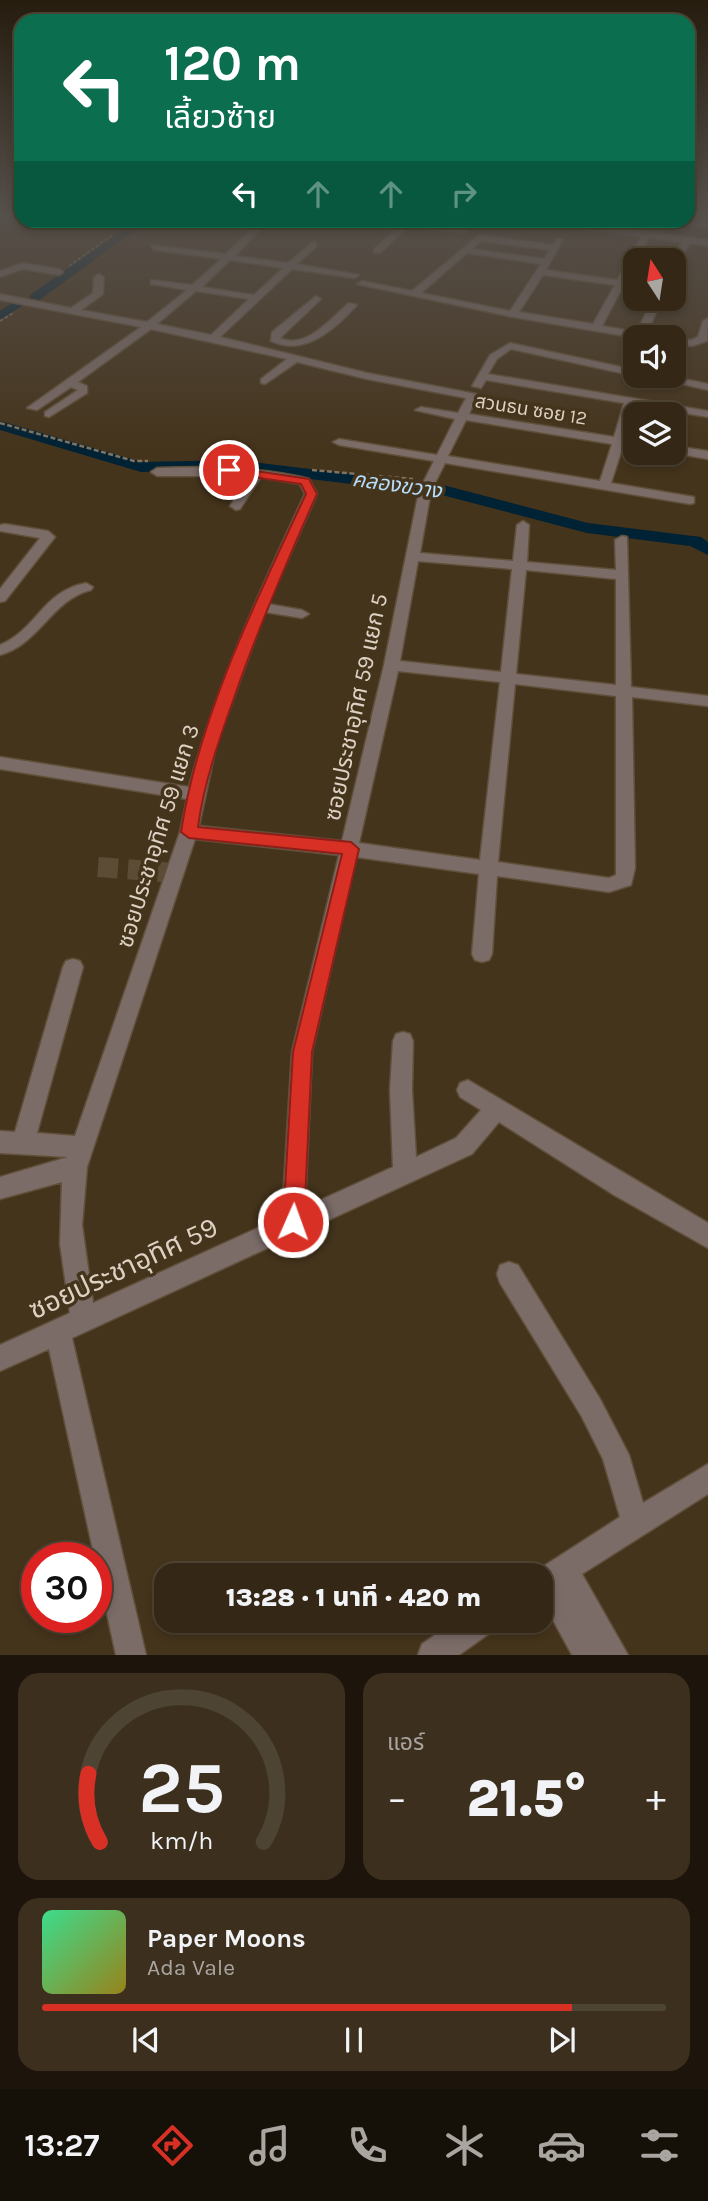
<!DOCTYPE html>
<html lang="th">
<head>
<meta charset="utf-8">
<style>
  :root { --surface:#342715; --page:#3c2f1e; --text:#f1f3f6; --muted:#a9a5a0; --line:#4e4434; --accent:#d93025 }
  body { margin:0; font-family:Karla,"Noto Sans Thai",sans-serif; background:var(--page); color:var(--text); height:100vh; display:flex; flex-direction:column; font-size:26px; white-space:nowrap }
  * { box-sizing:border-box; margin:0 }
  p { font-size:23px; color:var(--muted) }
  .icon { flex:none; width:38px; height:38px; fill:none; stroke:currentColor; stroke-width:2; stroke-linecap:round; stroke-linejoin:round }
  .map { position:relative; height:1655px; overflow:hidden }
  .details { display:flex; flex-direction:column; gap:18px; padding:18px; background:#1d150c; flex:1 }
  .details>* { flex:none }
  .guide { position:absolute; left:14px; top:14px; width:681px; height:214px; border-radius:21px; box-shadow:0 4px 10px #0003,0 0 0 2px var(--line); background:#0b6e4f; color:#fff; overflow:hidden }
  .needle { width:46px; rotate:348deg }
  .buttons { position:absolute; left:623px; top:248px; display:grid; gap:14px }
  .buttons a { display:grid; place-items:center; width:63px; height:63px; border-radius:14px; background:var(--surface); box-shadow:0 4px 10px #0003,0 0 0 2px var(--line); font-size:35px }
  .speed { position:absolute; left:21px; top:1542px; display:flex; gap:14px; font-size:35px; font-weight:700; text-align:center }
  .speed>* { display:grid; place-content:center; width:91px; height:91px; border-radius:50%; background:var(--surface); box-shadow:0 4px 10px #0003,0 0 0 2px var(--line); line-height:1 }
  .speed .limit { border:10px solid #d22; background:#fff; color:#111 }
  .pin { position:absolute; display:grid; place-items:center; width:60px; height:60px; color:#fff; margin:-30px; border:4px solid #fff; border-radius:50%; box-shadow:0 2px 7px #0007 }
  .me { position:absolute; width:77px; margin:-38px; rotate:2deg; stroke-linejoin:round; filter:drop-shadow(0 0 5px #0008) }
  .turn { display:flex; align-items:center; gap:24px; height:147px; padding:0 35px; font-size:32px }
  .turn .icon { width:91px; height:91px; stroke-width:2.5 }
  .turn b { display:block; font-size:49px; line-height:60px }
  .lanes { display:flex; align-items:center; height:66px; padding:0 35px; background:#0003; justify-content:center; gap:35px; direction:ltr }
  .lanes .off { opacity:.35 }
  .big { font-size:52px; font-weight:800; line-height:1.1 }
  .details .card { flex:1; display:flex; flex-direction:column; justify-content:center; gap:10px; min-width:0; padding:0 24px; border-radius:21px; background:var(--page) }
  .details .dial { align-items:center; gap:0 }
  .dial svg { height:182px; overflow:visible; fill:none; stroke:var(--line); stroke-width:7; stroke-linecap:round; text-anchor:middle }
  .dial text { fill:var(--text); stroke:none }
  .song { display:flex; align-items:center; gap:21px }
  .cover { width:84px; height:84px; border-radius:10px; background:linear-gradient(135deg,hsl(150 70% 55%),hsl(50 70% 35%)) }
  .played { height:7px; border-radius:4px; background:linear-gradient(90deg,var(--accent) 85%,var(--line) 85%) }
  .keys { display:flex; justify-content:space-around; direction:ltr }
  .heat { display:flex; justify-content:space-between; align-items:center; font-size:38px; direction:ltr }
  .details .tiles { flex:1; display:grid; gap:18px; grid-template-columns:1fr 1fr }
  .card:last-child { grid-column:span 2 }
  .trip { position:absolute; left:154px; top:1563px; width:399px; height:70px; border-radius:21px; background:var(--surface); box-shadow:0 4px 10px #0003,0 0 0 2px var(--line); font-weight:800; line-height:70px; text-align:center }
  .tab-bar { display:flex; height:112px; justify-content:space-around; align-items:center; background:#151008; color:var(--muted) }
  .tab-bar .icon { width:49px; height:49px }
  .tab-bar .selected { color:var(--accent) }
  .tab-bar b { font-size:32px; color:var(--text) }
  .map>svg:first-child { display:block }
  .lines { fill:none; stroke-linecap:round; stroke-linejoin:round }
  .canal { fill:#002235; fill-rule:evenodd }
  .minor-tunnel { stroke:#5c4c35; stroke-width:20; stroke-dasharray:20 10; stroke-linecap:butt }
  .minor-casing { stroke:#60503a; stroke-width:3 }
  .path-far1 { stroke:#81735f; stroke-width:2; stroke-dasharray:3.5 2; stroke-linecap:butt }
  .path { stroke:#81735f; stroke-width:2.5; stroke-dasharray:5 2.5; stroke-linecap:butt }
  .minor { fill:#7b6c68; fill-rule:evenodd }
  .route { fill:#d93025; stroke:#8d1f18; stroke-width:2 }
  .labels { text-anchor:middle; dominant-baseline:central; stroke-width:7; stroke-linejoin:round; paint-order:stroke }
  .far-street-label { font-size:19px; fill:#dcd1c3; stroke:#45341c }
  .far-water-label { font-size:21px; font-style:italic; fill:#b4ddf9; stroke:#45341c }
  .street-label { font-size:23px; fill:#dcd1c3; stroke:#45341c }
  .near-street-label { font-size:28px; fill:#dcd1c3; stroke:#45341c }
</style>
</head>
<body>
<div class="map">
<svg width="708" height="1655" viewBox="0 0 708 1655">
  <rect width="100%" height="100%" fill="#45341c"/>
  <g class="lines">
    <!-- canal -->
    <g class="canal">
      <polygon points="136,220 149,220 38,301 30,301 30,295"/>
      <polygon points="15,301 25,304 0,320 0,311"/>
      <polygon points="0,421 142,462 236,460 443,485 588,523 701,537 708,542 708,555 690,546 587,533 442,495 236,470 141,472 0,430"/>
    </g>
    <!-- minor-tunnel -->
    <polyline class="minor-tunnel" points="98,867 175,873"/>
    <defs>
      <g id="minor">
        <polygon points="101,220 123,220 133,224 129,226"/>
        <path d="M260,220H269L235,256L288,263L314,241L317,246L297,264L359,275L354,278L292,269L220,337L367,373L476,394L477,396L469,414L614,437L624,403L486,380L481,388L472,386L490,355L510,343L635,370V376L511,349L497,359L488,374L708,411V417L635,405L625,439L635,441V447L623,446L611,483L694,497V503L690,504L445,463L431,491L420,553L513,561L517,525L523,521L529,525L527,562L616,570L615,540L622,536L627,537L631,687L708,696V706L632,697L635,868L631,885L609,892L497,876L492,954L489,960L482,962L475,960L472,954L479,874L356,857L312,1052L305,1207L393,1167L390,1090L393,1041L396,1034L403,1032L410,1034L413,1041L412,1090L416,1157L456,1138L481,1110L460,1097L457,1090L460,1083L468,1080L708,1223V1248L614,1195L499,1122L472,1154L72,1338L146,1655H116L49,1349L0,1371V1345L70,1313L60,1244L62,1182L0,1199V1177L68,1157L0,1153V1131L15,1132L63,967L66,961L73,959L80,961L83,967L37,1133L75,1136L180,832L187,799L0,769V757L189,787C217,684 260,590 305,494L300,484L261,477L240,509L236,510L230,506L249,476H157L151,472L157,468C209,466 259,467 309,479L317,494L268,604L302,610L309,614L302,618L265,612L216,746L199,826L342,841L384,665L419,491L434,461L339,445L333,442L339,439L437,455L455,419L415,410L421,407L458,413L466,398L367,379L297,362L265,384L261,383V379L287,359L151,329L78,382L87,386V393L49,417L45,416V412L78,390L71,387L37,410L27,408L141,327L0,300V294L71,308L93,293L94,277L99,274L104,277L103,294L81,310L147,322L187,290L151,284V280L192,285L221,259L154,250L151,245L226,254ZM230,260L283,268L254,295L202,287ZM196,291L249,299L211,335L157,324ZM466,420L612,444L600,481L448,456ZM418,561L512,569L501,672L400,661ZM526,570L616,579V685L516,674ZM398,671L500,682L480,860L359,843ZM515,684L616,696V875L609,878L498,862ZM195,839L339,855L292,1052L282,1217L93,1303L82,1225L87,1167Z"/>
        <polygon points="307,220 316,220 309,226 305,224"/>
        <polygon points="389,220 412,220 467,231 463,234 410,225 380,253 374,253 374,249 402,224"/>
        <path d="M530,220H557L687,237L708,240V246L690,243L678,264L674,267V261H671L682,242L649,238L626,281L635,282V288L623,286L602,326L637,332L652,299H662L647,333L661,338H637L513,317L357,284L362,281L412,291L479,235L553,245L557,239H563L546,270L617,280L641,237ZM481,241L550,250L544,259L472,249ZM467,253L541,264L510,311L421,293ZM543,275L615,285L593,324L519,312Z"/>
        <polygon points="660,220 708,223 708,227 664,222"/>
        <polygon points="22,263 59,269 63,272 59,275 23,269 0,277 0,271"/>
        <path d="M316,296L321,299L319,301L280,338C306,350 331,318 349,303L357,305C335,329 305,357 271,341L272,332Z"/>
        <polygon points="708,318 707,341 692,346 674,344 674,338 691,340 698,337 703,321"/>
        <polygon points="648,376 670,376 708,384 708,390"/>
        <polygon points="674,446 708,451 708,459 673,453"/>
        <polygon points="5,524 48,531 55,537 5,601 0,602 0,589 40,538 0,531 0,525"/>
        <path d="M86,583L93,587L91,590C51,600 40,644 0,655V645C38,629 41,592 86,583Z"/>
        <polygon points="509,1262 518,1265 600,1399 629,1455 643,1503 708,1464 708,1494 582,1574 628,1655 572,1655 541,1598 541,1575 530,1575 620,1517 603,1459 582,1417 500,1283 497,1274 500,1265"/>
        <polygon points="457,1620 499,1620 494,1630 459,1655 418,1655 422,1644"/>
      </g>
    </defs>
    <!-- minor casing -->
    <use href="#minor" class="minor-casing"/>
    <!-- path-far1 -->
    <g class="path-far1">
      <polyline points="69,266 114,234"/>
      <polyline points="0,321 13,313"/>
    </g>
    <!-- path -->
    <g class="path">
      <polyline points="0,423 134,461 148,461"/>
      <polyline points="312,470 413,479"/>
    </g>
    <!-- minor -->
    <use href="#minor" class="minor"/>
  </g>
  <!-- sky -->
  <linearGradient id="sky" x2="0" y2="1"><stop stop-color="#261d0f"/><stop offset="0.48" stop-color="#56504b"/><stop offset="1" stop-color="#56504b" stop-opacity="0"/></linearGradient>
  <rect width="708" height="447" fill="url(#sky)"/>
  <!-- route -->
  <path class="route" d="M229,467L309,479L317,494C287,561 258,628 234,698C219,740 204,782 198,827L351,842L359,849L312,1052L304,1222L301,1229L293,1232L286,1229L283,1222L293,1052L342,854L189,838L181,832C198,718 257,598 306,494L301,484L225,473V468Z"/>
  <g class="labels">
    <!-- far-street labels -->
    <g class="far-street-label">
      <text transform="translate(531 410) rotate(9)">สวนธน ซอย 12</text>
    </g>
    <!-- far-water labels -->
    <g class="far-water-label">
      <text transform="translate(397 485) rotate(8)">คลองขวาง</text>
    </g>
    <!-- street labels -->
    <g class="street-label">
      <text transform="translate(356 707) rotate(-78)">ซอยประชาอุทิศ 59 แยก 5</text>
      <text transform="translate(158 836) rotate(-73)">ซอยประชาอุทิศ 59 แยก 3</text>
    </g>
    <!-- near-street labels -->
    <g class="near-street-label">
      <text transform="translate(123 1268) rotate(-25)">ซอยประชาอุทิศ 59</text>
    </g>
  </g>
</svg>
<div class="buttons">
<a><svg class="needle" viewBox="-14 -14 28 28"><path d="M0-13l5 13h-10z" fill="#e53935"/><path d="M0 13l5-13h-10z" fill="#a9a5a0"/></svg></a>
<a><svg class="icon" aria-label="sound" viewBox="0 0 24 24"><path d="M4 9h4l5-4v14l-5-4H4zM17 9q2 3 0 6"/></svg></a>
<a><svg class="icon" aria-label="layers" viewBox="0 0 24 24"><path d="M12 4l9 5-9 5-9-5zM3 14l9 5 9-5"/></svg></a>
</div>
<div class="speed"><div class="limit">30</div></div>
<div class="pin" style="left:229px;top:470px;background:#d93025"><svg class="icon" aria-label="arrive" viewBox="0 0 24 24"><path d="M6 21V4h12l-3 4 3 4H6"/></svg></div>
<svg class="me" style="left:293px;top:1222px" viewBox="-20 -20 40 40"><circle r="17" fill="#d93025" stroke="#fff" stroke-width="3"/><path d="M0-11L8 9 0 5-8 9z" fill="#fff"/></svg>
<div class="trip">13:28 · 1 นาที · 420 m</div>
<div class="guide">
<div class="turn"><svg class="icon" aria-label="left" viewBox="0 0 24 24"><path d="M17 20v-9H6M10 6l-5 5 5 5"/></svg><div><b>120 m</b>เลี้ยวซ้าย</div></div>
<div class="lanes"><svg class="icon" aria-label="left" viewBox="0 0 24 24"><path d="M17 20v-9H6M10 6l-5 5 5 5"/></svg><svg class="icon off" aria-label="ahead" viewBox="0 0 24 24"><path d="M12 20V5M6 11l6-6 6 6"/></svg><svg class="icon off" aria-label="ahead" viewBox="0 0 24 24"><path d="M12 20V5M6 11l6-6 6 6"/></svg><svg class="icon off" aria-label="right" viewBox="0 0 24 24"><path d="M7 20v-9h11M14 6l5 5-5 5"/></svg></div>
</div>
</div>
<section class="details">
<div class="tiles">
<div class="card dial"><svg viewBox="0 0 100 80">
<path d="M14 69A42 42 0 1 1 86 69"/>
<path d="M14 69A42 42 0 0 1 9 39" stroke="#d93025"/>
<text x="50" y="56" font-size="32" font-weight="700">25</text>
<text x="50" y="72" font-size="11">km/h</text>
</svg></div>
<div class="card"><p>แอร์</p>
<div class="heat"><a>−</a><b class="big">21.5°</b><a>+</a></div>
</div>
<div class="card">
<div class="song"><i class="cover"></i><div><b>Paper Moons</b><p>Ada Vale</p></div></div>
<div class="played"></div>
<div class="keys"><svg class="icon" aria-label="previous" viewBox="0 0 24 24"><path d="M18 5L8 12l10 7zM5 5v14"/></svg><svg class="icon" aria-label="pause" viewBox="0 0 24 24"><path d="M8 5v14M16 5v14"/></svg><svg class="icon" aria-label="next" viewBox="0 0 24 24"><path d="M6 5l10 7-10 7zM19 5v14"/></svg></div>
</div>
</div>
</section>
<nav class="tab-bar">
<b>13:27</b>
<svg class="icon selected" aria-label="directions" viewBox="0 0 24 24"><path d="M12 3l9 9-9 9-9-9zM9 14v-3h6M13 9l2 2-2 2"/></svg>
<svg class="icon" aria-label="music" viewBox="0 0 24 24"><path d="M9 18V5l10-2v13"/><circle cx="6" cy="18" r="3"/><circle cx="16" cy="16" r="3"/></svg>
<svg class="icon" aria-label="phone" viewBox="0 0 24 24"><path d="M5 4h4l2 5-3 2q2 4 5 5l2-3 5 2v4C11 20 4 13 5 4z"/></svg>
<svg class="icon" aria-label="climate" viewBox="0 0 24 24"><path d="M12 3v18M4 7l16 10M4 17L20 7"/></svg>
<svg class="icon" aria-label="car" viewBox="0 0 24 24"><path d="M5 17H2v-5l4-1 3-4h7l3 4 3 1v5h-3M9 17h6M6 11h13"/><circle cx="7" cy="17" r="2"/><circle cx="17" cy="17" r="2"/></svg>
<svg class="icon" aria-label="filters" viewBox="0 0 24 24"><path d="M4 7h16M4 17h16"/><circle cx="9" cy="7" r="2"/><circle cx="15" cy="17" r="2"/></svg>
</nav>
</body>
</html>
